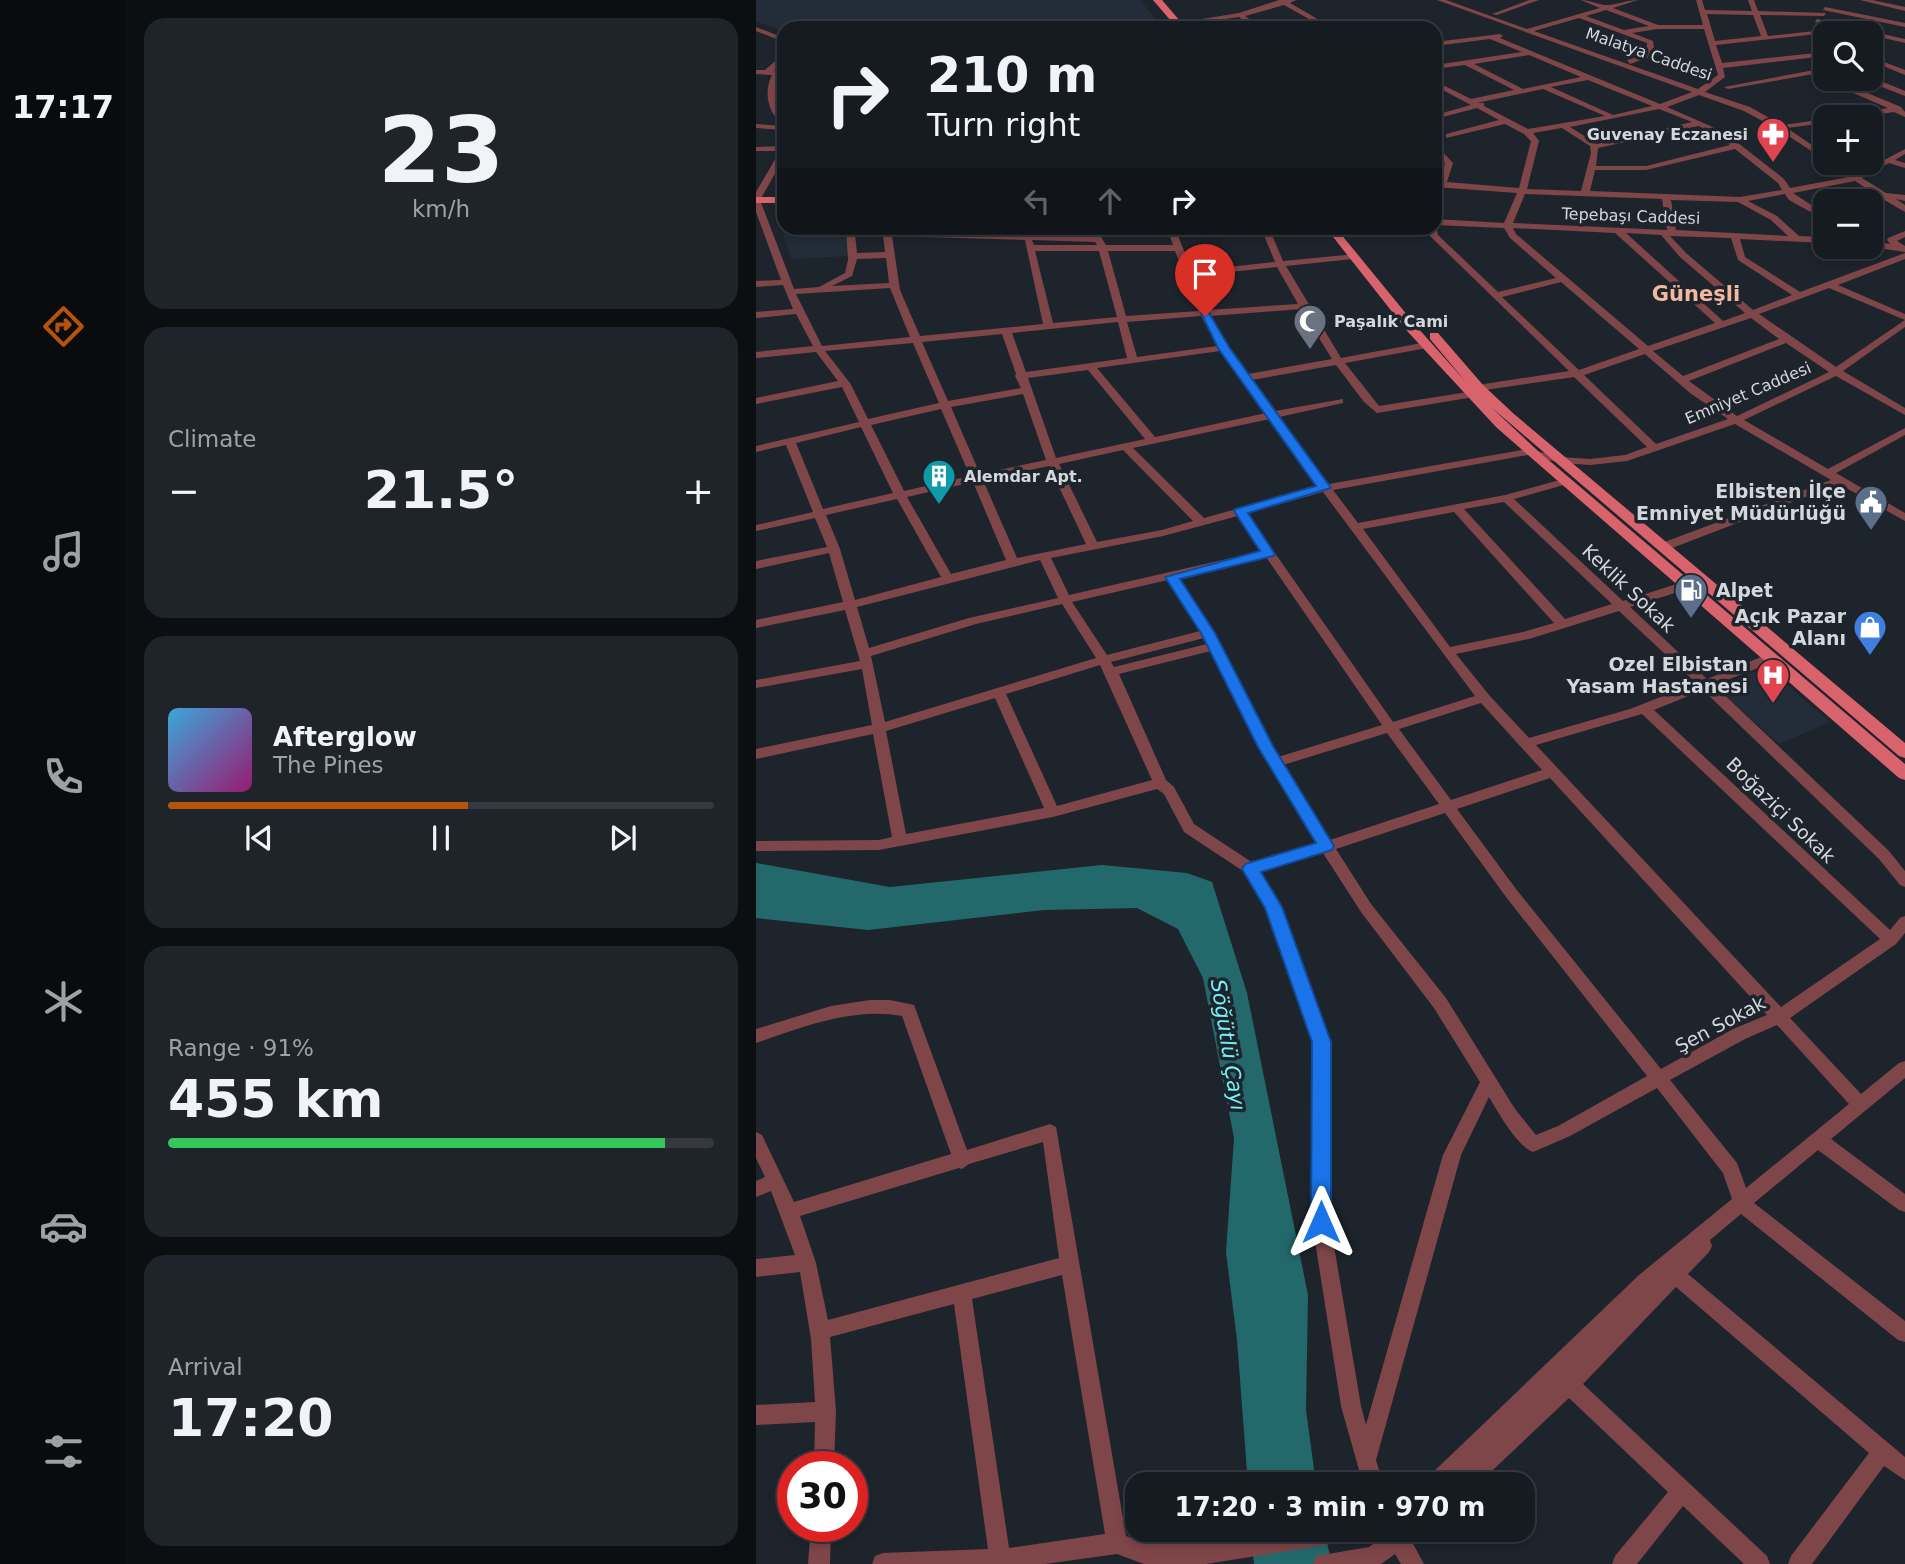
<!DOCTYPE html>
<html lang="en">
<head>
<meta charset="utf-8">
<style>
  :root { --surface:#161b21; --page:#1f242a; --text:#f1f3f6; --muted:#9ea1a5; --line:#35393f; --accent:#b45309 }
  body { margin:0; font-family:"DejaVu Sans",sans-serif; background:var(--page); color:var(--text); height:100vh; display:flex; flex-direction:column; font-size:26px; white-space:nowrap }
  * { box-sizing:border-box; margin:0 }
  p { font-size:23px; color:var(--muted) }
  .icon { flex:none; width:38px; height:38px; fill:none; stroke:currentColor; stroke-width:2; stroke-linecap:round; stroke-linejoin:round }
  .map { position:relative; flex:1; overflow:hidden }
  .drawer { display:flex; flex-direction:column; gap:18px; padding:18px; background:#0c0f12; width:630px }
  .drawer>* { flex:none }
  .banner { position:absolute; left:21px; top:21px; width:665px; height:214px; border-radius:21px; box-shadow:0 4px 10px #0003,0 0 0 2px var(--line); background:#161b21; color:var(--text); overflow:hidden }
  .buttons { position:absolute; left:1057px; top:21px; display:grid; gap:14px }
  .buttons a { display:grid; place-items:center; width:70px; height:70px; border-radius:14px; background:var(--surface); box-shadow:0 4px 10px #0003,0 0 0 2px var(--line); font-size:35px }
  .speed { position:absolute; left:21px; top:1451px; display:flex; gap:14px; font-size:35px; font-weight:700; text-align:center }
  .speed>* { display:grid; place-content:center; width:91px; height:91px; border-radius:50%; background:var(--surface); box-shadow:0 4px 10px #0003,0 0 0 2px var(--line); line-height:1 }
  .speed .limit { border:10px solid #d22; background:#fff; color:#111 }
  .pin { position:absolute; display:grid; place-items:center; width:60px; height:60px; color:#fff; margin:-72px -30px; border-radius:50% 50% 50% 0; rotate:-45deg; box-shadow:0 0 7px #0007 }
  .pin .icon { rotate:45deg }
  .me { position:absolute; width:77px; margin:-38px; rotate:0deg; stroke-linejoin:round; filter:drop-shadow(0 0 5px #0008) }
  .turn { display:flex; align-items:center; gap:24px; height:147px; padding:0 35px; font-size:32px }
  .turn .icon { width:91px; height:91px; stroke-width:2.5 }
  .turn b { display:block; font-size:49px; line-height:60px }
  .lanes { display:flex; align-items:center; height:66px; padding:0 35px; background:#0003; justify-content:center; gap:35px; direction:ltr }
  .lanes .off { opacity:.35 }
  .big { font-size:52px; font-weight:700; line-height:1.1 }
  .drawer .card { flex:1; display:flex; flex-direction:column; justify-content:center; gap:10px; min-width:0; padding:0 24px; border-radius:21px; background:var(--page) }
  .drawer .dial { align-items:center; gap:0 }
  .dial b { font-size:91px; line-height:1 }
  .song { display:flex; align-items:center; gap:21px }
  .cover { width:84px; height:84px; border-radius:10px; background:linear-gradient(135deg,hsl(200 70% 55%),hsl(320 70% 35%)) }
  .played { height:7px; border-radius:4px; background:linear-gradient(90deg,var(--accent) 55%,var(--line) 55%) }
  .keys { display:flex; justify-content:space-around; direction:ltr }
  .heat { display:flex; justify-content:space-between; align-items:center; font-size:38px; direction:ltr }
  .charge { height:10px; border-radius:5px; background:linear-gradient(90deg,#34c759 91%,var(--line) 0) }
  .trip { position:absolute; left:369px; top:1472px; width:410px; height:70px; border-radius:21px; background:var(--surface); box-shadow:0 4px 10px #0003,0 0 0 2px var(--line); font-weight:700; line-height:70px; text-align:center }
  main { display:flex; flex:1; min-height:0 }
  .tabs { display:flex; flex-direction:column; width:126px; justify-content:space-around; align-items:center; background:#090b0d; color:var(--muted) }
  .tabs .icon { width:49px; height:49px }
  .tabs .current { color:var(--accent) }
  .tabs b { font-size:32px; color:var(--text) }
  .map>svg:first-child { display:block }
  .built { fill:#232c39 }
  .water { fill:#23696c }
  .lines { fill:none; stroke-linecap:round; stroke-linejoin:round }
  .minor { fill:#7f4649; fill-rule:evenodd }
  .major { fill:#d8636d; fill-rule:evenodd }
  .route { fill:#1a73e8; stroke:#114b97; stroke-width:2 }
  .labels { text-anchor:middle; dominant-baseline:central; stroke-width:7; stroke-linejoin:round; paint-order:stroke }
  .far-street-label { font-size:16px; fill:#d4d8dd; stroke:#1e242c }
  .far-poi-label { font-size:16px; font-weight:bold; fill:#d4d8dd; stroke:#1e242c; text-anchor:start }
  .poi-label { font-size:19px; font-weight:bold; fill:#d4d8dd; stroke:#1e242c; text-anchor:end }
  .street-label { font-size:19px; fill:#d4d8dd; stroke:#1e242c }
  .far-district-label { font-size:21px; font-weight:bold; fill:#f5b89e; stroke:#1e242c }
  .water-label { font-size:21px; font-style:italic; fill:#71f3f9; stroke:#1e242c }
</style>
</head>
<body>
<main>
<nav class="tabs">
<b>17:17</b>
<svg class="icon current" aria-label="directions" viewBox="0 0 24 24"><path d="M12 3l9 9-9 9-9-9zM9 14v-3h6M13 9l2 2-2 2"/></svg>
<svg class="icon" aria-label="music" viewBox="0 0 24 24"><path d="M9 18V5l10-2v13"/><circle cx="6" cy="18" r="3"/><circle cx="16" cy="16" r="3"/></svg>
<svg class="icon" aria-label="phone" viewBox="0 0 24 24"><path d="M5 4h4l2 5-3 2q2 4 5 5l2-3 5 2v4C11 20 4 13 5 4z"/></svg>
<svg class="icon" aria-label="climate" viewBox="0 0 24 24"><path d="M12 3v18M4 7l16 10M4 17L20 7"/></svg>
<svg class="icon" aria-label="car" viewBox="0 0 24 24"><path d="M5 17H2v-5l4-1 3-4h7l3 4 3 1v5h-3M9 17h6M6 11h13"/><circle cx="7" cy="17" r="2"/><circle cx="17" cy="17" r="2"/></svg>
<svg class="icon" aria-label="filters" viewBox="0 0 24 24"><path d="M4 7h16M4 17h16"/><circle cx="9" cy="7" r="2"/><circle cx="15" cy="17" r="2"/></svg>
</nav>
<section class="drawer">
<div class="card dial"><b>23</b><p>km/h</p></div>
<div class="card"><p>Climate</p>
<div class="heat"><a>−</a><b class="big">21.5°</b><a>+</a></div>
</div>
<div class="card">
<div class="song"><i class="cover"></i><div><b>Afterglow</b><p>The Pines</p></div></div>
<div class="played"></div>
<div class="keys"><svg class="icon" aria-label="previous" viewBox="0 0 24 24"><path d="M18 5L8 12l10 7zM5 5v14"/></svg><svg class="icon" aria-label="pause" viewBox="0 0 24 24"><path d="M8 5v14M16 5v14"/></svg><svg class="icon" aria-label="next" viewBox="0 0 24 24"><path d="M6 5l10 7-10 7zM19 5v14"/></svg></div>
</div>
<div class="card"><p>Range · 91%</p><b class="big">455 km</b><div class="charge"></div></div>
<div class="card"><p>Arrival</p><b class="big">17:20</b></div>
</section>
<div class="map">
<svg width="1149" height="1564" viewBox="0 0 1149 1564">
  <rect width="100%" height="100%" fill="#1e242c"/>
  <!-- built -->
  <g class="built">
    <polygon points="0,0 384,0 407,28 28,28 28,32 0,21"/>
    <polygon points="18,204 28,204 28,228 91,228 92,256 35,259"/>
    <polygon points="1010,667 1074,722 1023,744 960,687"/>
  </g>
  <!-- water -->
  <g class="water">
    <polygon points="0,863 134,887 346,865 431,873 456,882 491,993 552,1295 550,1410 560,1484 492,1484 481,1340 470,1252 478,1138 447,978 422,929 381,908 288,910 112,930 0,918"/>
    <polygon points="495,1530 568,1530 576,1564 498,1564"/>
  </g>
  <g class="lines">
    <!-- minor -->
    <g class="minor">
      <polygon points="523,0 540,0 534,3 577,28 569,28 528,5 489,16 506,28 498,28 483,17 412,27 409,25 483,13"/>
      <path d="M681,0H690L771,29L844,8L825,0C834,0 844,6 853,5C863,4 872,0 882,0L857,8L902,25H947L940,0H946L949,10L996,11L992,0H998L1002,11L1070,13L1068,16L1004,15L1012,36L1059,31L1061,34L960,45L966,63L1069,52V56L967,68L969,77L949,92L994,107L1031,128V124H1034L1069,119V123L1031,128L1069,154V160L1025,131L988,111L943,95L911,107L968,132L1028,179L1034,188L1093,177L1072,163H1081L1100,175L1149,149V154L1139,160L1149,163V168L1133,163L1106,178L1130,193L1149,195V201L1140,199L1149,205V212L1125,198L1096,201L1119,194L1099,181L1037,193L1069,214V220L1033,200L1029,194L992,201L1021,216L1043,236L1069,237V243L984,239L989,257L1044,292L1149,253V259L1082,285L1149,314V320L1073,288L1003,314L1080,367L1149,320V327L1087,371L1149,408V415L1080,376L988,420L1072,469L1149,428V435L1080,473L1149,513V521L1083,484L911,550H903V544L1075,480L979,424L871,461L834,465L805,463L772,455L577,490L602,523L749,495L811,478L815,479V483L758,499L867,601L927,582H935L937,585L935,588L874,607L951,679L1010,655H1020L1021,658L1020,661L958,685L1133,851L1149,871V887L1144,885L1123,859L947,690L898,710L1134,930L1144,918L1149,916V933L1140,944L1034,1018L1105,1094L1143,1063L1149,1061V1078L1075,1139L1149,1194V1212L1143,1210L1062,1150L998,1203L1149,1321V1342L1142,1340L985,1214L954,1240L956,1246L953,1252L932,1274L1149,1457V1480L1128,1466L1056,1564H1032L1035,1556L1113,1453L920,1287L827,1384L1011,1556L1014,1564H988L927,1506L881,1564H856L859,1556L912,1492L813,1398L722,1484H697L699,1479L694,1484H669L672,1477L883,1275L976,1199L967,1173L901,1088L814,1136L777,1152C761,1146 742,1112 733,1097L705,1155L620,1460L627,1484H607L585,1406L556,1222L557,1042L510,908L490,873L428,832L408,794L401,789L297,817L123,850L0,851V841L123,840L136,837L117,734L0,759V749L116,725L106,669L0,688V680L104,661L89,610L0,628V620L87,602L73,553L0,569V561L71,547L59,518L0,531V525L57,512L30,445L0,452V446L103,422L86,387L0,404V398L82,381L60,352L0,358V352L57,346L40,314L0,318V312L37,309L27,285L0,287V281L25,280L0,212V192L24,151H0V147L28,146V203L24,200V165L4,200L38,289L63,287L89,273L92,260L90,228L342,236L345,237L350,245H417L411,228H419L436,271L519,262L505,228H513L527,261L600,254L602,256L597,259L530,266L585,358L671,342L676,345L671,348L589,363L623,406L712,392L717,395L712,398L621,413L608,402L580,365L496,380L519,411L587,399V403L523,417L573,484L772,449L805,457L834,459L869,455L891,447L818,377L722,391L717,388L722,385L813,371L674,236L673,228L680,226L682,235L742,292L800,278L754,238L748,228L679,225V219L748,223L761,193L679,187V181L683,182L689,163L679,151V144L697,163L691,182L763,188L775,141L768,134L749,124L690,138V134L743,120L721,108L679,119V115L715,105L679,86V81L715,99L758,90L709,65L679,69V65L766,52L734,39L679,46V42L744,34L747,36L744,38L904,104L936,92ZM850,10L893,26L868,30L830,16ZM951,14L997,15L1005,36L959,41ZM823,18L891,43V54L871,60L874,64L899,55L897,41L876,33L901,29H948L962,75L942,89L778,31ZM773,55L825,77L767,89L718,64ZM832,80L896,106L857,115L795,87ZM787,89L849,116L772,129L728,106V103H721ZM903,109L936,122L841,144L814,127ZM943,126L974,145L890,166H840L842,148ZM806,128L834,146L835,153L825,191L771,189L783,141L777,133ZM979,149L1022,183L1026,190L984,197L834,191L839,170H890ZM769,194L906,199L911,230L757,223ZM915,200L982,202L1015,220L1032,236L920,230ZM757,228L859,233L959,323L892,346L760,234ZM870,233L905,235L924,257L989,313L967,321ZM99,234L127,235L129,252L101,253ZM136,236L269,240L287,324L164,336L144,290ZM914,236L975,238L982,260L1036,295L997,310L930,253ZM276,240L339,242L341,245H278ZM279,251H343L361,317L297,323ZM352,251H419L443,311L370,316ZM130,258L133,283L76,286L96,276L101,259ZM521,267L542,304L452,310L438,276ZM805,282L883,349L823,370L746,297ZM134,288L154,337L66,346L40,294ZM545,309L576,359L492,374L472,347L454,316ZM445,316L461,346L381,357L371,322ZM995,318L1023,339L927,376L897,351ZM362,322L371,358L270,372L256,333ZM246,334L260,374L259,376L265,388L192,401L166,342ZM157,343L183,403L112,419L94,383L69,351ZM1030,343L1073,372L981,416L933,381ZM464,351L510,413L399,437L341,368ZM889,354L934,393L972,419L900,444L828,375ZM332,370L389,439L300,458L272,378ZM267,394L290,460L224,474L195,407ZM185,409L214,476L148,491L115,425ZM514,419L563,486L448,518L377,448ZM105,427L137,493L67,509L40,443ZM367,450L437,521L406,530L341,542L303,464ZM293,466L330,544L261,558L227,480ZM217,482L250,560L195,574L151,497ZM567,492L719,696L637,722L491,513ZM141,499L185,577L99,600L84,549L70,515ZM748,502L856,604L809,619L708,509ZM698,512L798,623L767,632L694,647L607,529ZM482,516L506,551L313,595L295,558L407,536ZM510,557L626,725L522,757L458,633L422,577ZM284,560L302,598L213,618L113,648L101,607ZM412,580L444,631L351,655L316,602ZM306,604L340,658L129,722L115,656L220,624ZM863,611L940,683L874,709L773,738L733,695L700,654L773,639ZM448,638L451,644L358,667L355,662ZM455,651L502,747L561,844L497,863L438,824L418,787L410,780L363,674ZM344,665L396,780L301,806L250,694ZM239,698L288,808L150,834L130,731ZM725,703L786,770L695,800L643,729ZM886,714L1124,939L1025,1007L780,745ZM631,733L683,804L574,840L527,765ZM794,778L1011,1015L977,1029L905,1069L760,889L701,809ZM689,813L750,897L891,1076L802,1126L780,1135L759,1109L690,998L615,904L580,849ZM567,853L605,912L678,1008L724,1082L687,1155L610,1425L605,1406L574,1222L573,1042L525,907L504,872ZM1021,1025L1093,1104L990,1188L981,1163L914,1080L989,1039Z"/>
      <polygon points="773,0 783,0 741,15 736,14"/>
      <polygon points="1104,0 1116,0 1149,7 1149,11"/>
      <polygon points="1069,7 1149,23 1149,27 1067,10"/>
      <polygon points="1061,19 1149,39 1149,43 1115,35 1115,33 1059,22"/>
      <polygon points="0,27 28,38 28,42 0,31"/>
      <path d="M25,56H28V62L18,70L28,71V75H23C12,99 28,105 28,125C12,114 7,93 16,75L0,74V70H9Z"/>
      <polygon points="1115,57 1149,70 1149,75 1115,61"/>
      <polygon points="1069,68 1069,72 972,89 968,87"/>
      <polygon points="1115,77 1149,91 1149,96 1111,81 1110,79"/>
      <polygon points="1069,78 1078,79 1145,107 1149,112 1149,117 1138,112 1104,117 1087,117 1091,115 1132,108 1069,81"/>
      <polygon points="0,124 28,126 28,130 0,128"/>
      <polygon points="1149,231 1149,237 1141,241 1149,246 1149,252 1115,247 1115,241 1134,244 1131,240 1132,238"/>
      <path d="M114,1000H134L158,1005L211,1150L294,1124L300,1127L370,1536L392,1544L450,1542L531,1530H604L601,1537L594,1541L450,1564H388L361,1554L289,1564H116L119,1556L127,1553L232,1549L198,1304L74,1337L80,1411L78,1466H58L59,1422L0,1425V1405L59,1402L55,1339L44,1272L0,1277V1259L39,1255L15,1191L0,1197V1181L9,1177L0,1158V1132L6,1135L38,1202L195,1154L146,1016C96,1007 47,1027 0,1043V1029L75,1006ZM287,1142L303,1258L72,1320L60,1263L44,1216L203,1168L206,1169L213,1164ZM306,1275L349,1534L253,1548L216,1299Z"/>
      <polygon points="55,1526 75,1526 74,1564 52,1564"/>
      <polygon points="637,1530 664,1530 661,1537 656,1542 668,1564 645,1564 639,1554 625,1564 557,1564 560,1556 613,1547"/>
    </g>
    <!-- major -->
    <g class="major">
      <polygon points="397,0 406,0 430,28 421,28"/>
      <rect x="0" y="197" width="28" height="6"/>
      <polygon points="570,228 580,228 661,327 710,382 674,339 674,333 682,333 727,385 758,414 1149,743 1149,758 1143,756 735,407 782,451 1149,764 1149,780 1143,778 740,427 652,332"/>
    </g>
  </g>
  <!-- route -->
  <polygon class="route" points="445,313 453,313 473,347 575,488 492,513 519,554 517,556 424,579 459,633 517,746 578,846 576,850 505,872 526,907 575,1042 575,1222 572,1228 565,1231 558,1228 555,1222 556,1042 509,908 486,869 489,864 560,843 502,747 445,633 409,577 504,551 478,511 479,509 560,486 462,348"/>
  <!-- icons -->
  <defs>
    <symbol id="pharmacy-pin" viewBox="-11 -11 22 30"><path d="M0 17L-7.5 6A9.5 9.5 0 1 1 7.5 6Z" fill="#e0444e" stroke="#1e242c"/><path d="M-2-6h4v4h4v4h-4v4h-4v-4h-4v-4h4Z" fill="#fff"/></symbol>
    <symbol id="mosque-pin" viewBox="-11 -11 22 30"><path d="M0 17L-7.5 6A9.5 9.5 0 1 1 7.5 6Z" fill="#6b7280" stroke="#1e242c"/><path d="M3.5-4.9A6 6 0 1 0 3.5 4.9A5 5 0 1 1 3.5-4.9Z" fill="#fff"/></symbol>
    <symbol id="building-pin" viewBox="-11 -11 22 30"><path d="M0 17L-7.5 6A9.5 9.5 0 1 1 7.5 6Z" fill="#0f9aa8" stroke="#1e242c"/><path d="M-4-6H4V6H1V3H-1V6H-4ZM-2.5-4.3h1.7v1.8h-1.7ZM.8-4.3h1.7v1.8H.8ZM-2.5-1h1.7V.8h-1.7ZM.8-1h1.7V.8H.8Z" fill="#fff"/></symbol>
    <symbol id="civic-pin" viewBox="-11 -11 22 30"><path d="M0 17L-7.5 6A9.5 9.5 0 1 1 7.5 6Z" fill="#5c6f8a" stroke="#1e242c"/><path d="M-.6-6.5H3V-4.5H.6V-3L4-1V1h2V6H-6V1h2V-1L-.6-3ZM-1.2 2.5V6h2.4V2.5Z" fill="#fff"/></symbol>
    <symbol id="fuel-pin" viewBox="-11 -11 22 30"><path d="M0 17L-7.5 6A9.5 9.5 0 1 1 7.5 6Z" fill="#5c6f8a" stroke="#1e242c"/><path d="M-5.5-6h7V0h2V4h1.3V-2.5L3-4.5l.8-.8L6-3V5H2.5V1h-1V6h-7ZM-4.2-4.7v3.2H.2V-4.7Z" fill="#fff"/></symbol>
    <symbol id="shop-pin" viewBox="-11 -11 22 30"><path d="M0 17L-7.5 6A9.5 9.5 0 1 1 7.5 6Z" fill="#3f7fe0" stroke="#1e242c"/><path d="M-5-2.5h2.3a2.7 3.5 0 0 1 5.4 0H5L5.5 6h-11ZM-1.5-2.5h3a1.5 2.3 0 0 0-3 0Z" fill="#fff"/></symbol>
    <symbol id="hospital-pin" viewBox="-11 -11 22 30"><path d="M0 17L-7.5 6A9.5 9.5 0 1 1 7.5 6Z" fill="#e0444e" stroke="#1e242c"/><path d="M-5-5h3v3.5h4V-5h3V5h-3V1.5h-4V5h-3Z" fill="#fff"/></symbol>
  </defs>
  <g fill-rule="evenodd">
    <use href="#pharmacy-pin" x="998" y="115" width="38" height="52"/>
    <use href="#mosque-pin" x="535" y="302" width="38" height="52"/>
    <use href="#building-pin" x="164" y="457" width="38" height="52"/>
    <use href="#civic-pin" x="1096" y="483" width="38" height="52"/>
    <use href="#fuel-pin" x="916" y="571" width="38" height="52"/>
    <use href="#shop-pin" x="1095" y="608" width="38" height="52"/>
    <use href="#hospital-pin" x="998" y="656" width="38" height="52"/>
  </g>
  <g class="labels">
    <!-- far-street labels -->
    <g class="far-street-label">
      <text transform="translate(893 54) rotate(19)">Malatya Caddesi</text>
      <text transform="translate(875 216) rotate(2)">Tepebaşı Caddesi</text>
      <text transform="translate(992 393) rotate(-23)">Emniyet Caddesi</text>
    </g>
    <!-- far-poi labels -->
    <g class="far-poi-label">
      <text x="992" y="134" text-anchor="end">Guvenay Eczanesi</text>
      <text x="578" y="321">Paşalık Cami</text>
      <text x="208" y="476">Alemdar Apt.</text>
    </g>
    <!-- poi labels -->
    <g class="poi-label">
      <text x="1090" y="491">Elbisten İlçe<tspan x="1090" dy="22">Emniyet Müdürlüğü</tspan></text>
      <text x="960" y="590" text-anchor="start">Alpet</text>
      <text x="1090" y="616">Açık Pazar<tspan x="1090" dy="22">Alanı</tspan></text>
      <text x="992" y="664">Ozel Elbistan<tspan x="992" dy="22">Yasam Hastanesi</tspan></text>
    </g>
    <!-- street labels -->
    <g class="street-label">
      <text transform="translate(873 588) rotate(43)">Keklik Sokak</text>
      <text transform="translate(1025 810) rotate(44)">Boğaziçi Sokak</text>
      <text transform="translate(964 1024) rotate(-28)">Şen Sokak</text>
    </g>
    <!-- far-district labels -->
    <g class="far-district-label">
      <text x="940" y="294">Güneşli</text>
    </g>
    <!-- water labels -->
    <g class="water-label">
      <text transform="translate(472 1045) rotate(81)">Söğütlü Çayı</text>
    </g>
  </g>
</svg>
<div class="buttons">
<a><svg class="icon" aria-label="search" viewBox="0 0 24 24"><circle cx="10" cy="10" r="6"/><path d="M15 15l6 6"/></svg></a>
<a>+</a>
<a>−</a>
</div>
<div class="speed"><div class="limit">30</div></div>
<div class="pin" style="left:449px;top:316px;background:#d93025"><svg class="icon" aria-label="arrive" viewBox="0 0 24 24"><path d="M6 21V4h12l-3 4 3 4H6"/></svg></div>
<svg class="me" style="left:565px;top:1222px" viewBox="-20 -20 40 40"><path d="M0-17L14 15 0 8-14 15z" fill="#1a73e8" stroke="#fff" stroke-width="4"/></svg>
<div class="trip">17:20 · 3 min · 970 m</div>
<div class="banner">
<div class="turn"><svg class="icon" aria-label="right" viewBox="0 0 24 24"><path d="M7 20v-9h11M14 6l5 5-5 5"/></svg><div><b>210 m</b>Turn right</div></div>
<div class="lanes"><svg class="icon off" aria-label="left" viewBox="0 0 24 24"><path d="M17 20v-9H6M10 6l-5 5 5 5"/></svg><svg class="icon off" aria-label="ahead" viewBox="0 0 24 24"><path d="M12 20V5M6 11l6-6 6 6"/></svg><svg class="icon" aria-label="right" viewBox="0 0 24 24"><path d="M7 20v-9h11M14 6l5 5-5 5"/></svg></div>
</div>
</div>
</main>
</body>
</html>
